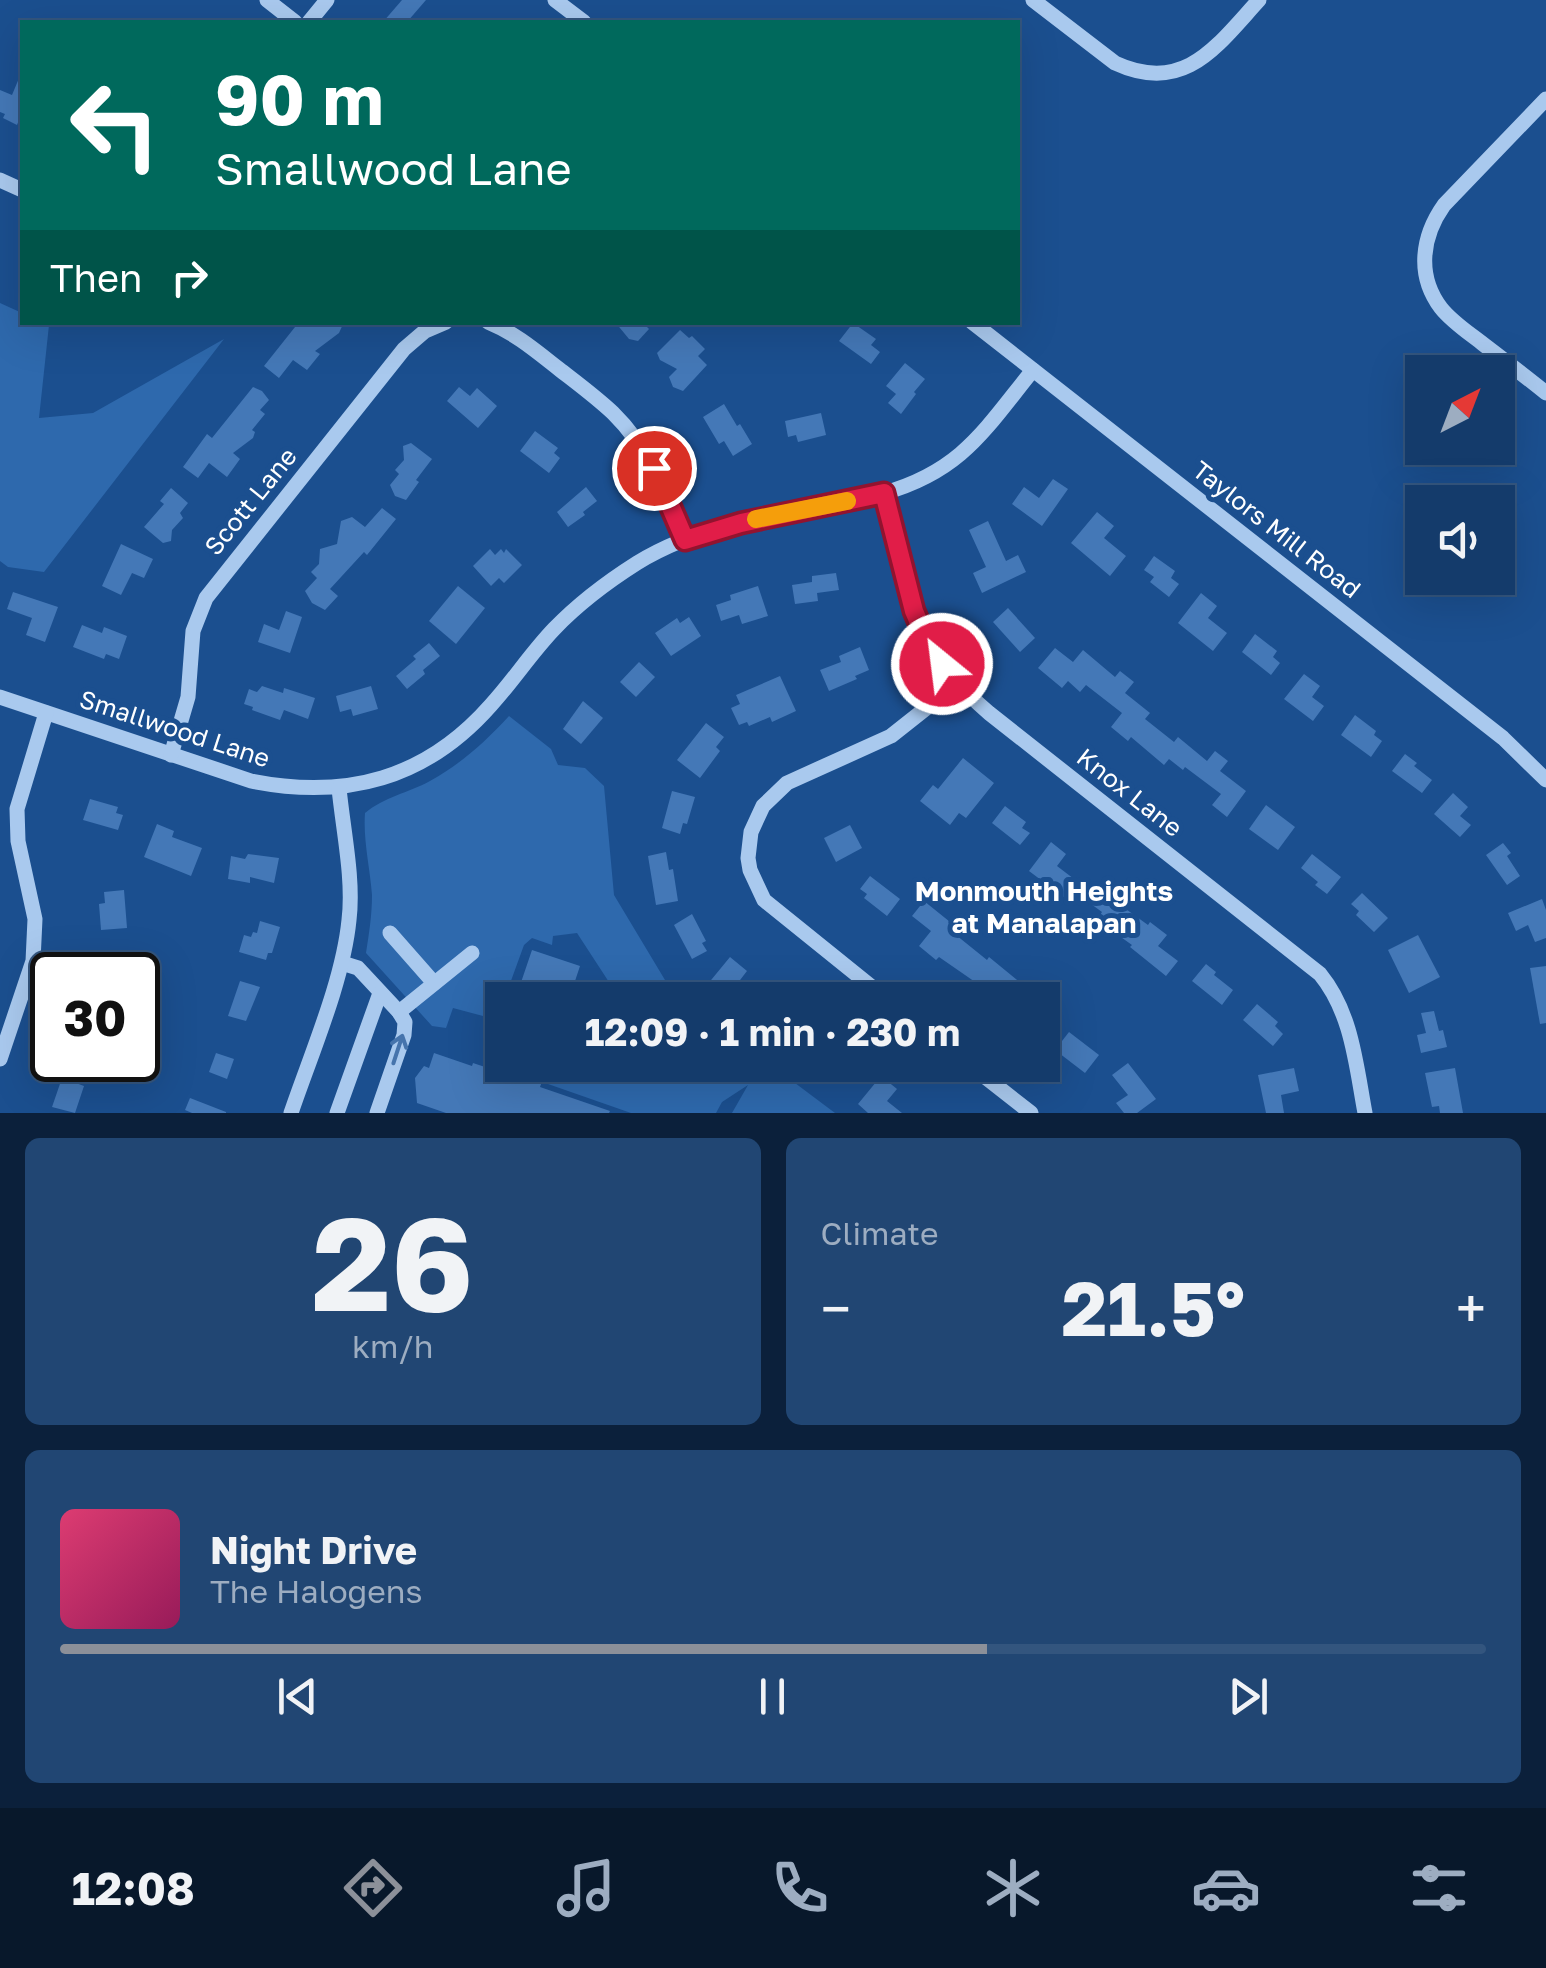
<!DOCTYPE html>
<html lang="en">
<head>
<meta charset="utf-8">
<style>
  :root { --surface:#143b6b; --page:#214673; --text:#f1f3f6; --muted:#9dadc1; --line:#33557e; --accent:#8c9099 }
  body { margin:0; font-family:"Golos Text",sans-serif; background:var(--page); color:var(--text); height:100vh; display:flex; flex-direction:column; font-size:38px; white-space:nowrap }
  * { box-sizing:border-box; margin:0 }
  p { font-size:32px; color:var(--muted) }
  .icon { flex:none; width:55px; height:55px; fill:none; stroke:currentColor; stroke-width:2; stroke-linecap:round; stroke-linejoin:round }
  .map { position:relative; height:1113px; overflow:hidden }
  .sheet { display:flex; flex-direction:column; gap:25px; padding:25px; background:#0b203b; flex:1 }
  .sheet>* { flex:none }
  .hud { position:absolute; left:20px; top:20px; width:1000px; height:305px; border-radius:0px; box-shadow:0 10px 40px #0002,0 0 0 2px var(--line); background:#00695c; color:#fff; overflow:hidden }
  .needle { width:65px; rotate:42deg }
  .tools { position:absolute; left:1405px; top:355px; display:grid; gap:20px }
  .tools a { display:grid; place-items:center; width:110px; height:110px; border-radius:0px; background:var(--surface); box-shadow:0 10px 40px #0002,0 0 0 2px var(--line); font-size:50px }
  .speed { position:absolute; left:30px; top:952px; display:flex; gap:20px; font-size:50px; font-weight:700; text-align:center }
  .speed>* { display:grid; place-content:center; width:130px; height:130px; border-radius:50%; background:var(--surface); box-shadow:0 10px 40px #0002,0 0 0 2px var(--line); line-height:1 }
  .speed .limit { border:5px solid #111; border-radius:15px; background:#fff; color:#111 }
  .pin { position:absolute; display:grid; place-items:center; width:85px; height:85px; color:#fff; margin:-42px; border:5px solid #fff; border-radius:50%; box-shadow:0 2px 10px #0007 }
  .me { position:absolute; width:110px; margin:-55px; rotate:331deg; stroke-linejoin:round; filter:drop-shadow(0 0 8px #0008) }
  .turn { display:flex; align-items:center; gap:35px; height:210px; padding:0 30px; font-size:45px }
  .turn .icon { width:130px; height:130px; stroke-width:2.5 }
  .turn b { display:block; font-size:70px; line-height:85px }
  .then { display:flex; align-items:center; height:95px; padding:0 30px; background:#0003; gap:20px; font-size:38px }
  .big { font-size:75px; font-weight:700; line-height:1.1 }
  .sheet .tile { flex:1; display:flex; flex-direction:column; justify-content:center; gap:15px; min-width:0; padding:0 35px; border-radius:15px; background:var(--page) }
  .sheet .dial { align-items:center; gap:0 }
  .dial b { font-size:130px; line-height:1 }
  .song { display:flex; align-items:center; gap:30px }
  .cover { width:120px; height:120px; border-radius:15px; background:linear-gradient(135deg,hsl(340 70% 55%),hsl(330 70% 35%)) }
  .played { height:10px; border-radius:5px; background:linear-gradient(90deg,var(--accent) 65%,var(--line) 65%) }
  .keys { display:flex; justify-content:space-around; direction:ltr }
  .heat { display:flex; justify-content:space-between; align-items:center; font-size:55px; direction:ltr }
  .sheet .tiles { flex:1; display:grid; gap:25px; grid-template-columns:1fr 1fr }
  .tile:last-child { grid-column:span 2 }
  .trip { position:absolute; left:485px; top:982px; width:575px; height:100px; border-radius:0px; background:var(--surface); box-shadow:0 10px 40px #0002,0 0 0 2px var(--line); font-weight:700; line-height:100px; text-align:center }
  .tab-bar { display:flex; height:160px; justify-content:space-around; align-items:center; background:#08182b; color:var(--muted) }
  .tab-bar .icon { width:70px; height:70px }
  .tab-bar .active { color:var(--accent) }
  .tab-bar b { font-size:45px; color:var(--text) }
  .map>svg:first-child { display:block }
  .green { fill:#2e69ad }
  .building { fill:#4478b7 }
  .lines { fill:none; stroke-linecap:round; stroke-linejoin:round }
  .minor { stroke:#a9c9ee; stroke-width:15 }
  .oneway { stroke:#4674ac }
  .route-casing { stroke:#92132f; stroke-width:25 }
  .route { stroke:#e11d48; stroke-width:18 }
  .slow { stroke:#f59e0b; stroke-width:18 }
  .labels { text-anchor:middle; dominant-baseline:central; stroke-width:10; stroke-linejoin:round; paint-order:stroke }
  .street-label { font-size:25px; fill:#fff; stroke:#1b4f8f }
  .neighbourhood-label { font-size:28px; font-weight:bold; fill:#fff; stroke:#1b4f8f }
</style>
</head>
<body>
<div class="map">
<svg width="1546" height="1113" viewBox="0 0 1546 1113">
  <rect width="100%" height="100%" fill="#1b4f8f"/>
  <!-- green -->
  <g class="green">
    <polygon points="0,303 22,313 22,322 42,323 49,325 39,418 93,413 224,339 44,572 8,567 0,561"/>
    <path d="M509,716L551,749L558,765L585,768L604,786L614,895L671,990L684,1000L620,999L577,933L553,936L552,945L532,938L524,945L504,1000H502L498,1020L453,1008L446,1028L432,1026L366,953C369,934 372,915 372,895C370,868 363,840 365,813C384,797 408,793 430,781C462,763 484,743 509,716Z"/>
    <polygon points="555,1065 771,1065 835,1113 732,1113 748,1085 722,1102 716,1113 631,1113 548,1084"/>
  </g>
  <!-- building -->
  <g class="building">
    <polygon points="402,0 426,0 407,22 383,22"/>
    <polygon points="22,71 22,112 17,125 3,118 5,114 0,112 0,90 12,95"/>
    <polygon points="299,322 344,322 339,333 315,351 320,354 307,370 293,360 279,378 264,366"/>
    <polygon points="615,322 642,322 649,329 638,341 629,339"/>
    <polygon points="853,323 876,339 871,345 880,352 871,364 839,341"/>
    <polygon points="680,330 689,338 692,336 705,349 698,356 707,365 683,391 673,387 669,377 677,369 660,360 657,353"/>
    <polygon points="905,363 925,379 914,392 916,394 901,414 888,403 896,394 886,386"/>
    <polygon points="253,387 262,391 269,400 260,410 265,414 252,430 255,432 253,438 233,453 240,459 227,477 209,463 198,478 183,467 207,434 212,438"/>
    <polygon points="459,387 470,396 477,388 497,406 478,428 447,401"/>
    <polygon points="724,404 737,426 740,424 752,444 733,456 724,441 719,444 703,417"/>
    <polygon points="821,413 826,435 798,442 796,435 788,437 785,421"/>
    <polygon points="535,431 558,448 554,453 560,458 549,473 520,451"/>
    <polygon points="411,443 432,459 416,480 419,482 406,500 395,496 390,485 399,474 395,470 404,460 403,446"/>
    <polygon points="1053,479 1068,489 1042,526 1012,504 1024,487 1039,498"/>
    <polygon points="586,487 597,501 583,512 585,515 568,527 557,512"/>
    <polygon points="171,488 188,503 180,513 183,518 172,530 171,541 163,543 144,527 164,504 160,501"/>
    <polygon points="382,508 396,519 367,555 364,552 330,589 338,596 325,610 312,603 305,591 317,578 311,572 319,564 320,549 337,544 341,521 352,517 365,527"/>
    <polygon points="1097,512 1114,526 1104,538 1126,556 1110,576 1071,543"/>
    <polygon points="988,521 1006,561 1018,555 1026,572 982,593 973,573 986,567 969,530"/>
    <polygon points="121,544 153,559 144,578 132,573 121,595 102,586"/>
    <polygon points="490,549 495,555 501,549 504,553 506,549 522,565 504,583 499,578 491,586 473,566"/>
    <polygon points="1154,556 1175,571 1171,578 1179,584 1169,597 1150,582 1154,577 1144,570"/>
    <polygon points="836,573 839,590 817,593 818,601 795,604 792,585 812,582 812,576"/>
    <polygon points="458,586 485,608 456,644 429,621"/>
    <polygon points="758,586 768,616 742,624 739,615 721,621 716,605 731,600 730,595"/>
    <polygon points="13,592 58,607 45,642 26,635 32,618 7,609"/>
    <polygon points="1201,593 1217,606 1208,618 1227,633 1213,651 1178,623"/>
    <polygon points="1008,608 1035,638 1020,652 993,622"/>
    <polygon points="286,611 302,617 290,653 258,642 264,624 279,630"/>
    <polygon points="689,617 701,636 671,656 655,633 677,618 680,623"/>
    <polygon points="82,625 102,633 104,627 127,636 119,659 106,654 104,659 73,647"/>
    <polygon points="1255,634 1277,651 1273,657 1280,663 1271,675 1242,652"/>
    <polygon points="429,643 440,656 423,670 425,674 407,689 396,676 416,659 413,656"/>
    <polygon points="860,647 869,670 855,676 857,679 829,691 820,670 841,662 839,656"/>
    <polygon points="1055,648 1073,662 1083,650 1115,677 1120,671 1134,682 1125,693 1150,713 1145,719 1174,742 1178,737 1207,761 1215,751 1228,761 1220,771 1246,791 1227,817 1212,805 1221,794 1185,767 1183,770 1169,759 1164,765 1131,737 1128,741 1111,727 1122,713 1086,685 1080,692 1068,681 1062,688 1038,668"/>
    <polygon points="639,662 655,677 636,697 620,682"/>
    <polygon points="1304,674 1320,686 1312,697 1324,706 1313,721 1284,699"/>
    <polygon points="780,676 796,711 772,722 770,717 749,726 747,722 739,725 731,708 740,704 736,695"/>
    <polygon points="262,686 283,693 284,688 315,698 308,719 284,710 280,720 252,710 253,707 244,704 249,689 257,692"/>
    <polygon points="371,686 378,709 353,716 351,709 340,712 336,696"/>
    <polygon points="583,701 603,718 581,744 563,729"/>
    <polygon points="1355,715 1376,731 1374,735 1382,741 1371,757 1341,735"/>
    <polygon points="706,723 724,737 716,747 720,751 700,778 677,760"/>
    <polygon points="1405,754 1417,763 1414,766 1432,780 1422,793 1392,771"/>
    <polygon points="963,758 994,783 966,818 959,813 950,825 920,801 933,785 938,789"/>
    <polygon points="672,791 695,797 687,824 683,823 680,834 662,828"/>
    <polygon points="1453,793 1468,807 1460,816 1471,825 1460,837 1434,814"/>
    <polygon points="90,799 118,807 116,813 123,815 118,830 83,820"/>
    <polygon points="1266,805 1295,827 1278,850 1249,829"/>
    <polygon points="1005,806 1026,822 1022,828 1030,833 1020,845 992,823"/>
    <polygon points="157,824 174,831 172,837 202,848 191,876 144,857"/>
    <polygon points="850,825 862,848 836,862 824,838"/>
    <polygon points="1051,842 1066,854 1057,866 1078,882 1065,898 1029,871"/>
    <polygon points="1503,843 1511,853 1507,856 1520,876 1507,885 1486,855"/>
    <polygon points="666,852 669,870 673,869 678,901 656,905 648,856"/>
    <polygon points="248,854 279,858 274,883 250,877 250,883 228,879 231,856 245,859"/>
    <polygon points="1312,854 1341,877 1327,894 1315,885 1318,882 1301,868"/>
    <polygon points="870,876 900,899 887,916 864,898 867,894 860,889"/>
    <polygon points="1109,879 1121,887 1112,899 1148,925 1150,922 1167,935 1158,946 1178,961 1166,976 1130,947 1132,945 1097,920 1102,912 1091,904"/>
    <polygon points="124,890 127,928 101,930 99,904 105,903 104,892"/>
    <polygon points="1362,893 1388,918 1374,932 1356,915 1359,911 1351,904"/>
    <polygon points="1542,899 1546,910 1546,938 1535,942 1528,925 1516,931 1508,913"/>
    <polygon points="924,901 960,930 956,935 987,960 989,957 1022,984 1025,980 1037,990 1043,982 1054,991 1048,999 1061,1009 1049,1024 1042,1019 1042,1000 1019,1000 998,983 993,989 982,980 978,984 939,957 936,960 919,946 931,931 912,916"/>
    <polygon points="692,914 706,941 702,943 707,951 692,959 674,925"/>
    <polygon points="260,921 280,927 272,953 268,953 266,960 239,952 244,935 251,937 253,932 257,933"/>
    <polygon points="1418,935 1440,977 1409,993 1388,950"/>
    <polygon points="532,950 580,966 572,990 595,998 595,1000 515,1000"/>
    <polygon points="730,957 747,971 737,984 757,1000 725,1000 707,985"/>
    <polygon points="113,962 153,969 152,975 111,975"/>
    <polygon points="1206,964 1216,972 1214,975 1233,990 1222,1005 1192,981"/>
    <polygon points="1546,966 1546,1023 1540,1024 1530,968"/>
    <polygon points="240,981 260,987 246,1021 228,1016"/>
    <polygon points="1257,1004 1278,1022 1275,1026 1283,1034 1273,1046 1243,1020"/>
    <polygon points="1434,1011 1439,1031 1443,1030 1447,1047 1421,1053 1417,1035 1426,1033 1421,1013"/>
    <polygon points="1069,1032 1099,1055 1085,1073 1055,1050"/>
    <polygon points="501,1041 502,1042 502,1065 548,1065 540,1087 610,1111 609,1113 446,1113 417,1103 415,1078 424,1066 429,1068 434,1053 472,1066 473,1063 491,1069"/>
    <polygon points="216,1053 234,1059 227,1079 209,1072"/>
    <polygon points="1128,1063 1156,1099 1137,1113 1124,1113 1116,1103 1128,1095 1112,1075"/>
    <polygon points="1294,1068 1299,1091 1281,1095 1284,1113 1266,1113 1258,1075"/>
    <polygon points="1455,1068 1463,1113 1440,1113 1439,1106 1432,1107 1425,1073"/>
    <polygon points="881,1076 897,1089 887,1101 902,1113 868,1113 858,1104"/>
    <polygon points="62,1078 84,1086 75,1113 52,1107"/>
    <polygon points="190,1098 226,1112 226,1113 192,1113 185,1110"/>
  </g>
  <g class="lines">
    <!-- minor -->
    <g class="minor">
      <polyline points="267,0 295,22"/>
      <polyline points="555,0 584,22"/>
      <path d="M1033,0L1115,63C1184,95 1216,47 1259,0"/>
      <polyline points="309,22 327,0"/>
      <path d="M1546,99L1444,205C1422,236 1416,275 1441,308C1452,322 1469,333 1483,344C1504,360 1525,376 1546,393"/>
      <polyline points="0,180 22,190"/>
      <path d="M488,322C515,333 536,351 559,369C577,383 596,397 613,413C649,448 667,494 685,540"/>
      <polyline points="972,322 1503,738 1546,780"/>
      <path d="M884,493C909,585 910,646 989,713L1320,974C1352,1013 1356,1065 1365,1113"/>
      <path d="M0,697L251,781C346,800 426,779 491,705C513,681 531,653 554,629C579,603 607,582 637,563C708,519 803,510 884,493C962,471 985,429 1033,370"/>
      <polyline points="171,755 188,697 193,631 206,598 404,349 425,331 446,322"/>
      <polyline points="390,933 434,983"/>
      <polyline points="342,963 358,968 399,1012 405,1022 404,1035 377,1113"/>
      <polyline points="888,1000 764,900 750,870 748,858 751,832 763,806 787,783 891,736 958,683"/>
      <polyline points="399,1012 472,953"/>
      <polyline points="0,1059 33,961 35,919 18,841 17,809 46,713"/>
      <polyline points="970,1065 1031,1113"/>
      <path d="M291,1113C311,1054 343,981 349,920C354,879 343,830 339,788"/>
      <polyline points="337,1113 380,993"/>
    </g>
  </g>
  <!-- one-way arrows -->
  <defs><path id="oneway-shaft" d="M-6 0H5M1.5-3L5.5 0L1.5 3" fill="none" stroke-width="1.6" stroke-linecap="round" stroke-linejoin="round" transform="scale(2.5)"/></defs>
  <use class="oneway" href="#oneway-shaft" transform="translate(398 1049) rotate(-72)"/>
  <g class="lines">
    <defs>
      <polyline id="route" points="654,468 685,540 741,523 884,493 914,611 923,632 942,664"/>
    </defs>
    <!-- route casing -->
    <use href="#route" class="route-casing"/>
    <!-- route -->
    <use href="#route" class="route"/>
    <!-- slow -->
    <polyline class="slow" points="756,519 847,501"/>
  </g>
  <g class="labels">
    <!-- street labels -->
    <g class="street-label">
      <text transform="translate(250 501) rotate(-51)">Scott Lane</text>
      <text transform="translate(1277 529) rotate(38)">Taylors Mill Road</text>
      <text transform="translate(175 728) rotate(18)">Smallwood Lane</text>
      <text transform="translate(1130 792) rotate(38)">Knox Lane</text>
    </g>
    <!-- neighbourhood labels -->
    <g class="neighbourhood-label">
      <text x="1044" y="890">Monmouth Heights<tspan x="1044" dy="32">at Manalapan</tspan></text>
    </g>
  </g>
</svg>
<div class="tools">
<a><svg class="needle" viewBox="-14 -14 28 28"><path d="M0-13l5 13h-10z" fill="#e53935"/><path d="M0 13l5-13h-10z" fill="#9dadc1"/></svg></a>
<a><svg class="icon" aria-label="sound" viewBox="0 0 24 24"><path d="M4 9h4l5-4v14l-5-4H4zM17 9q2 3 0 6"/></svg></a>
</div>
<div class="speed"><div class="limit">30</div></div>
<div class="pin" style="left:654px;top:468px;background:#d93025"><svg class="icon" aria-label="arrive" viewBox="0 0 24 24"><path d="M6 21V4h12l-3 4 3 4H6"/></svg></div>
<svg class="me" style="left:942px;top:664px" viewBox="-20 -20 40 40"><circle r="17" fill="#e11d48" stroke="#fff" stroke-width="3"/><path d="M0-11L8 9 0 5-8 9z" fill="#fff"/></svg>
<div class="trip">12:09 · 1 min · 230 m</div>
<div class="hud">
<div class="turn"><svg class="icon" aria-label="left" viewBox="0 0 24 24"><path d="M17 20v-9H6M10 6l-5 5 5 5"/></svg><div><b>90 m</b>Smallwood Lane</div></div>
<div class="then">Then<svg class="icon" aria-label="right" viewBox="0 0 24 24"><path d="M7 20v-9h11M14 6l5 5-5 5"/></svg></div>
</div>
</div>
<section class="sheet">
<div class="tiles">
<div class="tile dial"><b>26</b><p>km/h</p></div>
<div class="tile"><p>Climate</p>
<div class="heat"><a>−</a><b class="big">21.5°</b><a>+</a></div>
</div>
<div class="tile">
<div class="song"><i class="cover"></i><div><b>Night Drive</b><p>The Halogens</p></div></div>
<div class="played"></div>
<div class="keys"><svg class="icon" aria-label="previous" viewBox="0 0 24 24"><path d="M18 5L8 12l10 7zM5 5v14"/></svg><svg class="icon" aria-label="pause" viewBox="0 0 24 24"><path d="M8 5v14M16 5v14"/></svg><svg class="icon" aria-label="next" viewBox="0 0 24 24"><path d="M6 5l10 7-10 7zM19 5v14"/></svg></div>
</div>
</div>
</section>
<nav class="tab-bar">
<b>12:08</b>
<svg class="icon active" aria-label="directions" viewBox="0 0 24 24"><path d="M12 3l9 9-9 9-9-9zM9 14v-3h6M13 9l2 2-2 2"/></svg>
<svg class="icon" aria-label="music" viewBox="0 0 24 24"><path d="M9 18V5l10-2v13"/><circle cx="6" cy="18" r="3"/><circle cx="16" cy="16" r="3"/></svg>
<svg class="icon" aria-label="phone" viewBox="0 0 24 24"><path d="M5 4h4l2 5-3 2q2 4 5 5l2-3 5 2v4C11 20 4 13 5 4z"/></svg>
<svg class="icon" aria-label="climate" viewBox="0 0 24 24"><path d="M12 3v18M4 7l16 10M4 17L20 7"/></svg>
<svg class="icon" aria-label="car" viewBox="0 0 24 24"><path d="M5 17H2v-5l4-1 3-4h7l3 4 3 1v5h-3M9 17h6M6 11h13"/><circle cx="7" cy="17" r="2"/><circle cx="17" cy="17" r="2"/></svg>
<svg class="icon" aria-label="filters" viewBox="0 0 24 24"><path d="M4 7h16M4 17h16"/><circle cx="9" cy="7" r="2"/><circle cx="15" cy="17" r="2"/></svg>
</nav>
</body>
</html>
